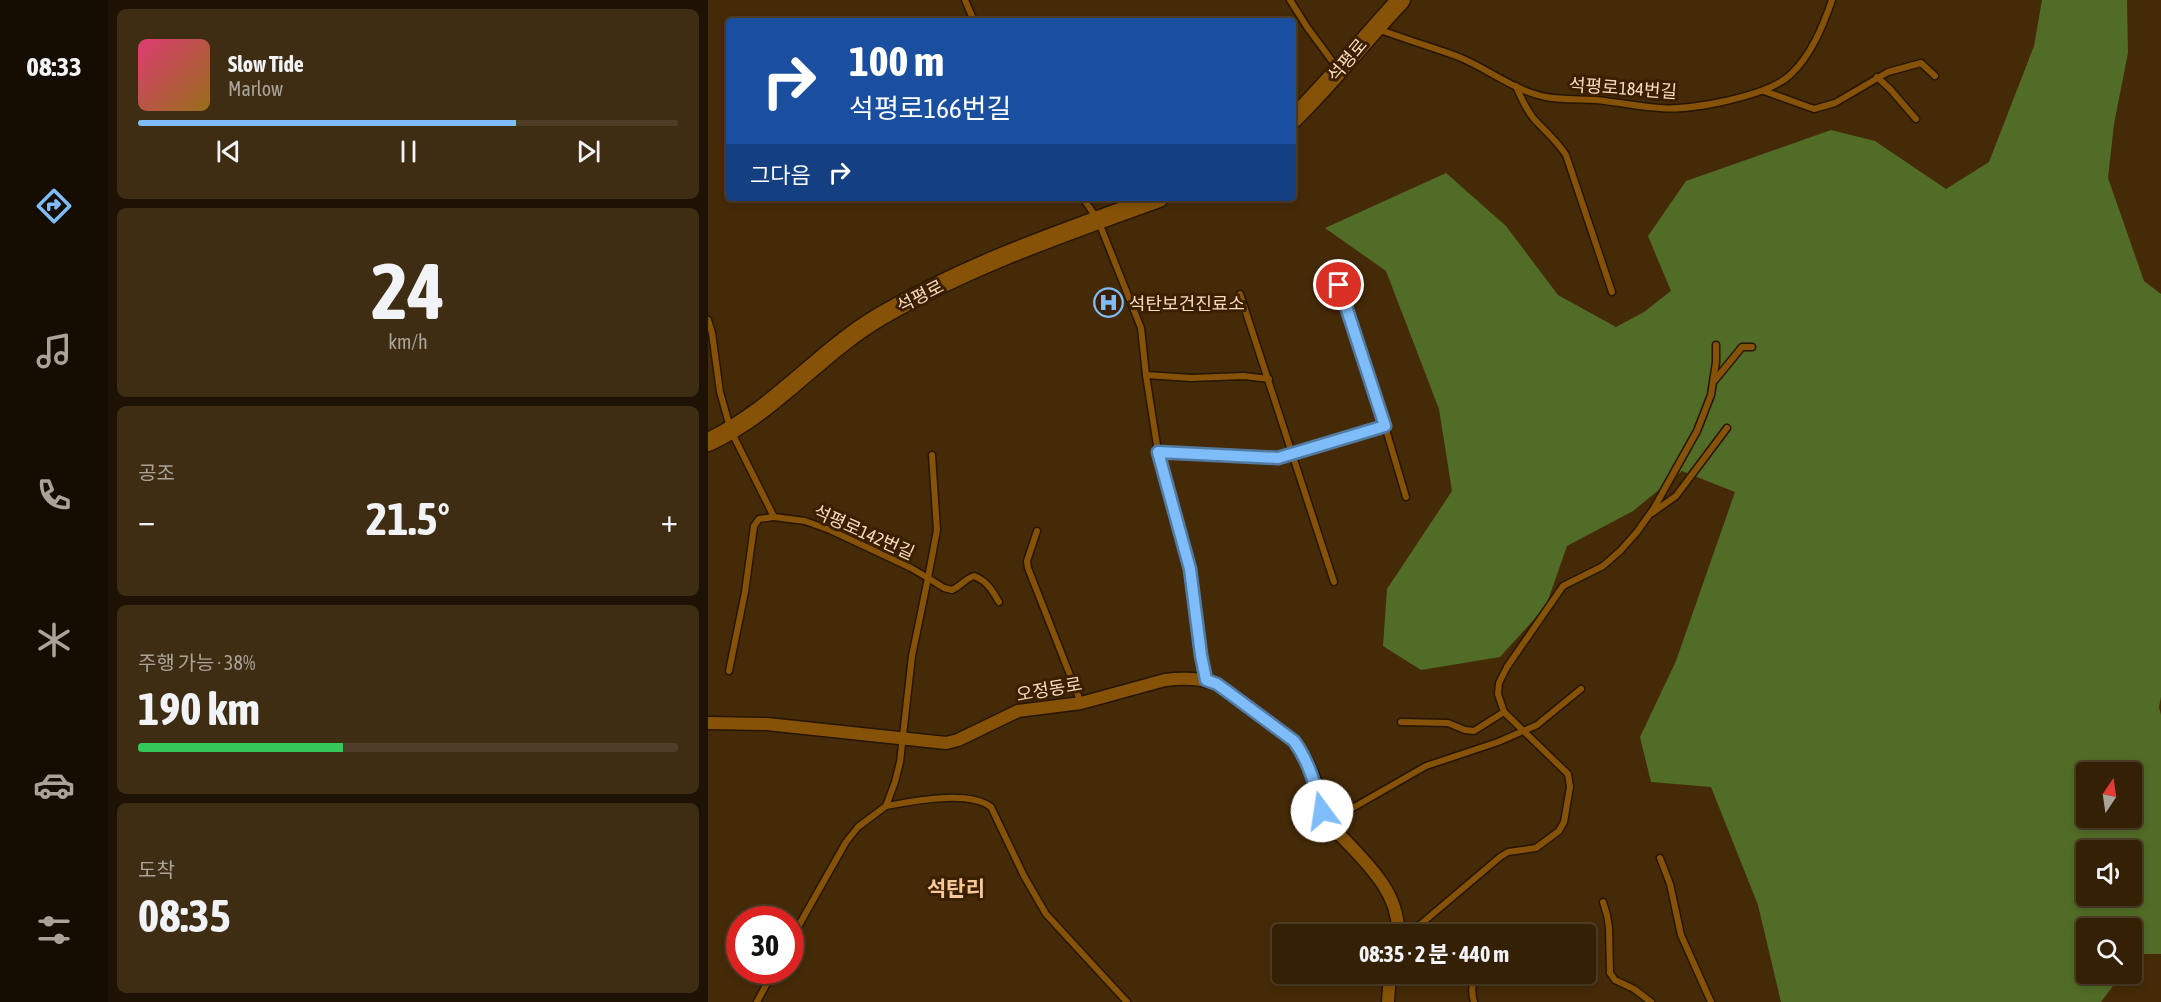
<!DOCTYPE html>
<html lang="ko">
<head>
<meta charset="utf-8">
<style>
  :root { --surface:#342005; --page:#3f2d13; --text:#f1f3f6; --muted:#a9a39a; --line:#4e3e27; --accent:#7ebdf9 }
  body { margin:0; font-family:"Asap Condensed","Noto Sans KR",sans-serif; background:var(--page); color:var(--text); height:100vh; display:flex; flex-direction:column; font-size:22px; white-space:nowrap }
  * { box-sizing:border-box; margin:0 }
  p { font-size:20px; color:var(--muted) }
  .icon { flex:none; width:33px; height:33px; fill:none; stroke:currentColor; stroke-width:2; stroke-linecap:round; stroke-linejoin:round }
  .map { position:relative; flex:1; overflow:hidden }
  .details { display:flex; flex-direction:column; gap:9px; padding:9px; background:#1d1203; width:600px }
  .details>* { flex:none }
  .top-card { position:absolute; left:18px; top:18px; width:570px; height:183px; border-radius:6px; box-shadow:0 3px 9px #0003,0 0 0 2px var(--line); background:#1a4fa0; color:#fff; overflow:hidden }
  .needle { width:39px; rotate:13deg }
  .buttons { position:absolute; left:1368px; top:762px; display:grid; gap:12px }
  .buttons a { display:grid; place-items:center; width:66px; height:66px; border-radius:6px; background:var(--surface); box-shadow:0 3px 9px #0003,0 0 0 2px var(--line); font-size:30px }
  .speed { position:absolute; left:18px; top:906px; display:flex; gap:12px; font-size:30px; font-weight:700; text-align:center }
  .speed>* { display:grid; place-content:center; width:78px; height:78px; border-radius:50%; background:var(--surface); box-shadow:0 3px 9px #0003,0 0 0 2px var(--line); line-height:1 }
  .speed .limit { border:9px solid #d22; background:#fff; color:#111 }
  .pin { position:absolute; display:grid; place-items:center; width:51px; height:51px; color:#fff; margin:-26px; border:3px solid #fff; border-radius:50%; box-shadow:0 2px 6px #0007 }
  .me { position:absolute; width:66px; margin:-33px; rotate:346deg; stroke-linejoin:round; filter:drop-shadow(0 0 4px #0008) }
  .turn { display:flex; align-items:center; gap:21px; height:126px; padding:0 24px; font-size:27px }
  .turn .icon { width:78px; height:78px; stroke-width:2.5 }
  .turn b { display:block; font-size:42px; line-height:51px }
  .then { display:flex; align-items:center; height:57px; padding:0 24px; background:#0003; gap:12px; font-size:22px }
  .big { font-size:45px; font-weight:700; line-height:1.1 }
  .details .card { flex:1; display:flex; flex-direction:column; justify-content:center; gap:9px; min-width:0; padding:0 21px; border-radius:9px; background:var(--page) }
  .details .dial { align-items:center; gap:0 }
  .dial b { font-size:78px; line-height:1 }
  .song { display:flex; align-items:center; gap:18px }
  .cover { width:72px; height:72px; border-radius:9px; background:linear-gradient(135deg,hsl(340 70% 55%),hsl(40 70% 35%)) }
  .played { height:6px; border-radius:3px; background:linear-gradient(90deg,var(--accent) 70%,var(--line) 70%) }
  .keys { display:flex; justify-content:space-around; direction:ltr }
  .heat { display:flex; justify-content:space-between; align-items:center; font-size:33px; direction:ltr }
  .charge { height:9px; border-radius:4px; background:linear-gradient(90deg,#34c759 38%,var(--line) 0) }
  .trip { position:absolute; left:564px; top:924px; width:324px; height:60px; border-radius:6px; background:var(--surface); box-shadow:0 3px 9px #0003,0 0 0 2px var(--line); font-weight:700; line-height:60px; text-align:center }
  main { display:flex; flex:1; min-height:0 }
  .menu { display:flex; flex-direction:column; width:108px; justify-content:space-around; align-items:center; background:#150d02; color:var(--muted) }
  .menu .icon { width:42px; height:42px }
  .menu .selected { color:var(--accent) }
  .menu b { font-size:27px; color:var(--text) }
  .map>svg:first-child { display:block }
  .forest { fill:#516c26; fill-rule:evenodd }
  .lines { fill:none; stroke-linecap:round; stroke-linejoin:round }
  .lane-casing { stroke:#251502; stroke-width:9 }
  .street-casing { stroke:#251502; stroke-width:15 }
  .secondary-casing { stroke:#251502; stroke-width:21 }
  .lane { stroke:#855207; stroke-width:6 }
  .street { stroke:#855207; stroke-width:12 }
  .secondary { stroke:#855207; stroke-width:18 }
  .route-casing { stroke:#527ba2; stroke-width:15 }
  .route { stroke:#7ebdf9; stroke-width:10 }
  .labels { text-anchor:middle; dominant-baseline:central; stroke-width:6; stroke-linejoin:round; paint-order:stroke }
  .street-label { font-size:18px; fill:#f9dcbd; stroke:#3a2000 }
  .poi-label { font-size:18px; fill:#f9dcbd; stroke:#3a2000; text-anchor:start }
  .quarter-label { font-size:21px; font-weight:bold; fill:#f7c897; stroke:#3a2000 }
</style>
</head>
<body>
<main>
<nav class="menu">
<b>08:33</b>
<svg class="icon selected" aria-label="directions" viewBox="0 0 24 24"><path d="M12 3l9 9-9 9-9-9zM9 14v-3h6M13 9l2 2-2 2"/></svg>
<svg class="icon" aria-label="music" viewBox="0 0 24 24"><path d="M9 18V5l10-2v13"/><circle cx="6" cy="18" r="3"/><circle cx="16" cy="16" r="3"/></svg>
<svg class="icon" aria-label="phone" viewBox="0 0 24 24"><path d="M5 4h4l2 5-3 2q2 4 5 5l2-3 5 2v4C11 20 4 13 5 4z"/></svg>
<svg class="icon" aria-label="climate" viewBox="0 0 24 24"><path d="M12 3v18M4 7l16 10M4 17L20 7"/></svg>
<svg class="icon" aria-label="car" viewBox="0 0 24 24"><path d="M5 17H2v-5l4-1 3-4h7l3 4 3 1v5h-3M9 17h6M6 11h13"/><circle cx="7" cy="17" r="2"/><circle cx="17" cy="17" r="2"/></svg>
<svg class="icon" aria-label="filters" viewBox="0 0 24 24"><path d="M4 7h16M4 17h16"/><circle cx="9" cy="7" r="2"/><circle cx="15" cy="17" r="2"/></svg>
</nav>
<section class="details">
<div class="card">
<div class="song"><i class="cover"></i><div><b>Slow Tide</b><p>Marlow</p></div></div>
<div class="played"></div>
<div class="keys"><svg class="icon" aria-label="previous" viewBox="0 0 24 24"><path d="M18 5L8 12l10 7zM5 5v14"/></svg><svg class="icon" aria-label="pause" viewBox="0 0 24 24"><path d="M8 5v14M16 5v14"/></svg><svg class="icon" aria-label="next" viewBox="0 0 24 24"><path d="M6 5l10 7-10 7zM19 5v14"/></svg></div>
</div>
<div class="card dial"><b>24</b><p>km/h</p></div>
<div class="card"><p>공조</p>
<div class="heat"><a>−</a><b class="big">21.5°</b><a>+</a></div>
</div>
<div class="card"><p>주행 가능 · 38%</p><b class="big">190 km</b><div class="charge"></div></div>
<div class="card"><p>도착</p><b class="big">08:35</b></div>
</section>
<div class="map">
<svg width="1453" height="1002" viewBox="0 0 1453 1002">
  <rect width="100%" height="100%" fill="#452a07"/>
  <!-- forest -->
  <path class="forest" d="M1334,0H1419L1420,53L1406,124L1400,178L1436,281L1453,294V697L1451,707L1453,715V954H1429L1424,960V928H1378V974H1414L1393,1002H1073L1050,905L1003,787L943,782L932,737L968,661L1027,492L974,471L925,511L859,546L838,606L792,657L713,670L675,646L679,589L744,491L731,409L678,271L617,228L738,173L798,226L850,295L908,327L936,312L963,291L940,236L978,181L1123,130L1167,141L1238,189L1281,162L1326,46ZM1378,772H1424V818H1378ZM1378,850H1424V896H1378Z"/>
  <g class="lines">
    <defs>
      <g id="lane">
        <polyline points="257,0 266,21"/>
        <polyline points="582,0 599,27 630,69"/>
        <path d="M670,29C696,39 724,47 751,57C780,69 807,91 838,97C854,100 872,99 888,100C910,102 931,107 952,108C982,111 1060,96 1082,75C1103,56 1115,26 1124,0"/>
        <polyline points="1169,77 1182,89 1208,119"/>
        <path d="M808,86C813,98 818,109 826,119C837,131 849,141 858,155L904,292"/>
        <polyline points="1056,91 1106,109 1127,103 1180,72 1213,63 1227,76"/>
        <polyline points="375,198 390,220 433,328 438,375 450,452 482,569 493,655 498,680"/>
        <polyline points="631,285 677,426"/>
        <polyline points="532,294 626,582"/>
        <polyline points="0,320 4,333 12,392 23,431 66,517 97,521 122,530 203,568 220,578 204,656 192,762 187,782 178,806 150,827 138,842 82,941"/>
        <polyline points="438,375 483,378 536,376 561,379"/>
        <polyline points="1007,380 1034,347 1044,347"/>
        <polyline points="450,452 570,458 677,426 698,497"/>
        <path d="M224,455L229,530L220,578L236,588L244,590C253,586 257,579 266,576C279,581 284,590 291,602"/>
        <polyline points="944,513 968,496 1019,428"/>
        <polyline points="329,531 319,561 320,568 373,703"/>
        <polyline points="21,671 37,592 46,526 51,519 66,517"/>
        <polyline points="693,722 740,723 757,730 766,731 796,712"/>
        <path d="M178,806C205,801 260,790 283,807L316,876L338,914L419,1002"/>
        <polyline points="620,822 718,766 790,742 829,725 873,689"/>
        <polyline points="952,858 962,884 973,935 1003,1002"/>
        <polyline points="895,902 899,915 901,928 902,973 907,980 926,989 943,1002"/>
        <polyline points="694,934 713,924 792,857 800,852 828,848 851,831 856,822 862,787 860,774 796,712 790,694 791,683 799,667 855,586 895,566 912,551 929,532 946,508 989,431 1003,395 1008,362 1008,345"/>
        <polyline points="836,934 837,933"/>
        <polyline points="49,1002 66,970"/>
        <path d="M766,1002C763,991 763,982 772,974"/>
      </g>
      <g id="street">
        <path d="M0,723L59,724L238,743L250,740L310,711L373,703L457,680C474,678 492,678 509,684L586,741C595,754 604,770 608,785C611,798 613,809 620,822C648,854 692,887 690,934"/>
        <polyline points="680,1002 682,974"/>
      </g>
      <g id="secondary">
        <path d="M585,119C623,82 656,39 693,0"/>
        <path d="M0,442C66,412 111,352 173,316C260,265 357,232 451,198"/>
      </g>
    </defs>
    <!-- lane casing -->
    <use href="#lane" class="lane-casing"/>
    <!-- street casing -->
    <use href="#street" class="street-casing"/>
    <!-- secondary casing -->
    <use href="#secondary" class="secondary-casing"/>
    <!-- lane -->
    <use href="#lane" class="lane"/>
    <!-- street -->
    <use href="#street" class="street"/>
    <!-- secondary -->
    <use href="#secondary" class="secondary"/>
  </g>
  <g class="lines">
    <defs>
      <path id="route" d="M614,811C607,786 602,763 586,741L520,692L509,684L498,680L493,655L482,569L450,452L570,458L677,426L631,285"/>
    </defs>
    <!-- route casing -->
    <use href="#route" class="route-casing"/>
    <!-- route -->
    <use href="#route" class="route"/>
  </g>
  <!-- icons -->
  <defs>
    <symbol id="hospital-ring" viewBox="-11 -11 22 22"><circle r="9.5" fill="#3a2000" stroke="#7ebdf9" stroke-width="1.5"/><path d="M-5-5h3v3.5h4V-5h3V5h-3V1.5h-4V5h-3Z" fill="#7ebdf9"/></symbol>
  </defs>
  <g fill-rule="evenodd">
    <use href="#hospital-ring" x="384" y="286" width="33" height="33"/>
  </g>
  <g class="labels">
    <!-- street labels -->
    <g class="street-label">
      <text transform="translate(639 60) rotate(-50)">석평로</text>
      <text transform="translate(915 88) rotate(4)">석평로184번길</text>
      <text transform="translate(212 296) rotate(-27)">석평로</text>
      <text transform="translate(156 532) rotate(24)">석평로142번길</text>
      <text transform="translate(341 689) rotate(-10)">오정동로</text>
    </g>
    <!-- poi labels -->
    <g class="poi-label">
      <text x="421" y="303">석탄보건진료소</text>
    </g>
    <!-- quarter labels -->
    <g class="quarter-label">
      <text x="248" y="888">석탄리</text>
    </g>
  </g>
</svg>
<div class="buttons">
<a><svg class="needle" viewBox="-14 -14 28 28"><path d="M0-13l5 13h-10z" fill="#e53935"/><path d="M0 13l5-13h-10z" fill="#a9a39a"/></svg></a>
<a><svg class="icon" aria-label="sound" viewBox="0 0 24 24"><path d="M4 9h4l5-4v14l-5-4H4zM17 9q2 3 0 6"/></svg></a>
<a><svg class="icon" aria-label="search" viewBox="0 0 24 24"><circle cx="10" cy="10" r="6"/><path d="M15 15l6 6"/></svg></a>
</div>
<div class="speed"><div class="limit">30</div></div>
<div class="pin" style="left:631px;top:285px;background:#d93025"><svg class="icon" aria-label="arrive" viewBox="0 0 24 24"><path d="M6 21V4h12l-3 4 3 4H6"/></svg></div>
<svg class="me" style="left:614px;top:811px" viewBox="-20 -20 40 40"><circle r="19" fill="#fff"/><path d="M0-13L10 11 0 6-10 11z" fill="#7ebdf9"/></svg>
<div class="trip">08:35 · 2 분 · 440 m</div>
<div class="top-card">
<div class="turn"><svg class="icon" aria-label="right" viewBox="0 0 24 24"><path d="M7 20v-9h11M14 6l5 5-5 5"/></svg><div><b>100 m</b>석평로166번길</div></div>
<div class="then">그다음<svg class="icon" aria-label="right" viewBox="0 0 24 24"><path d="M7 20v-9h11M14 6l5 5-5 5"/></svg></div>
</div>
</div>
</main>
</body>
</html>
